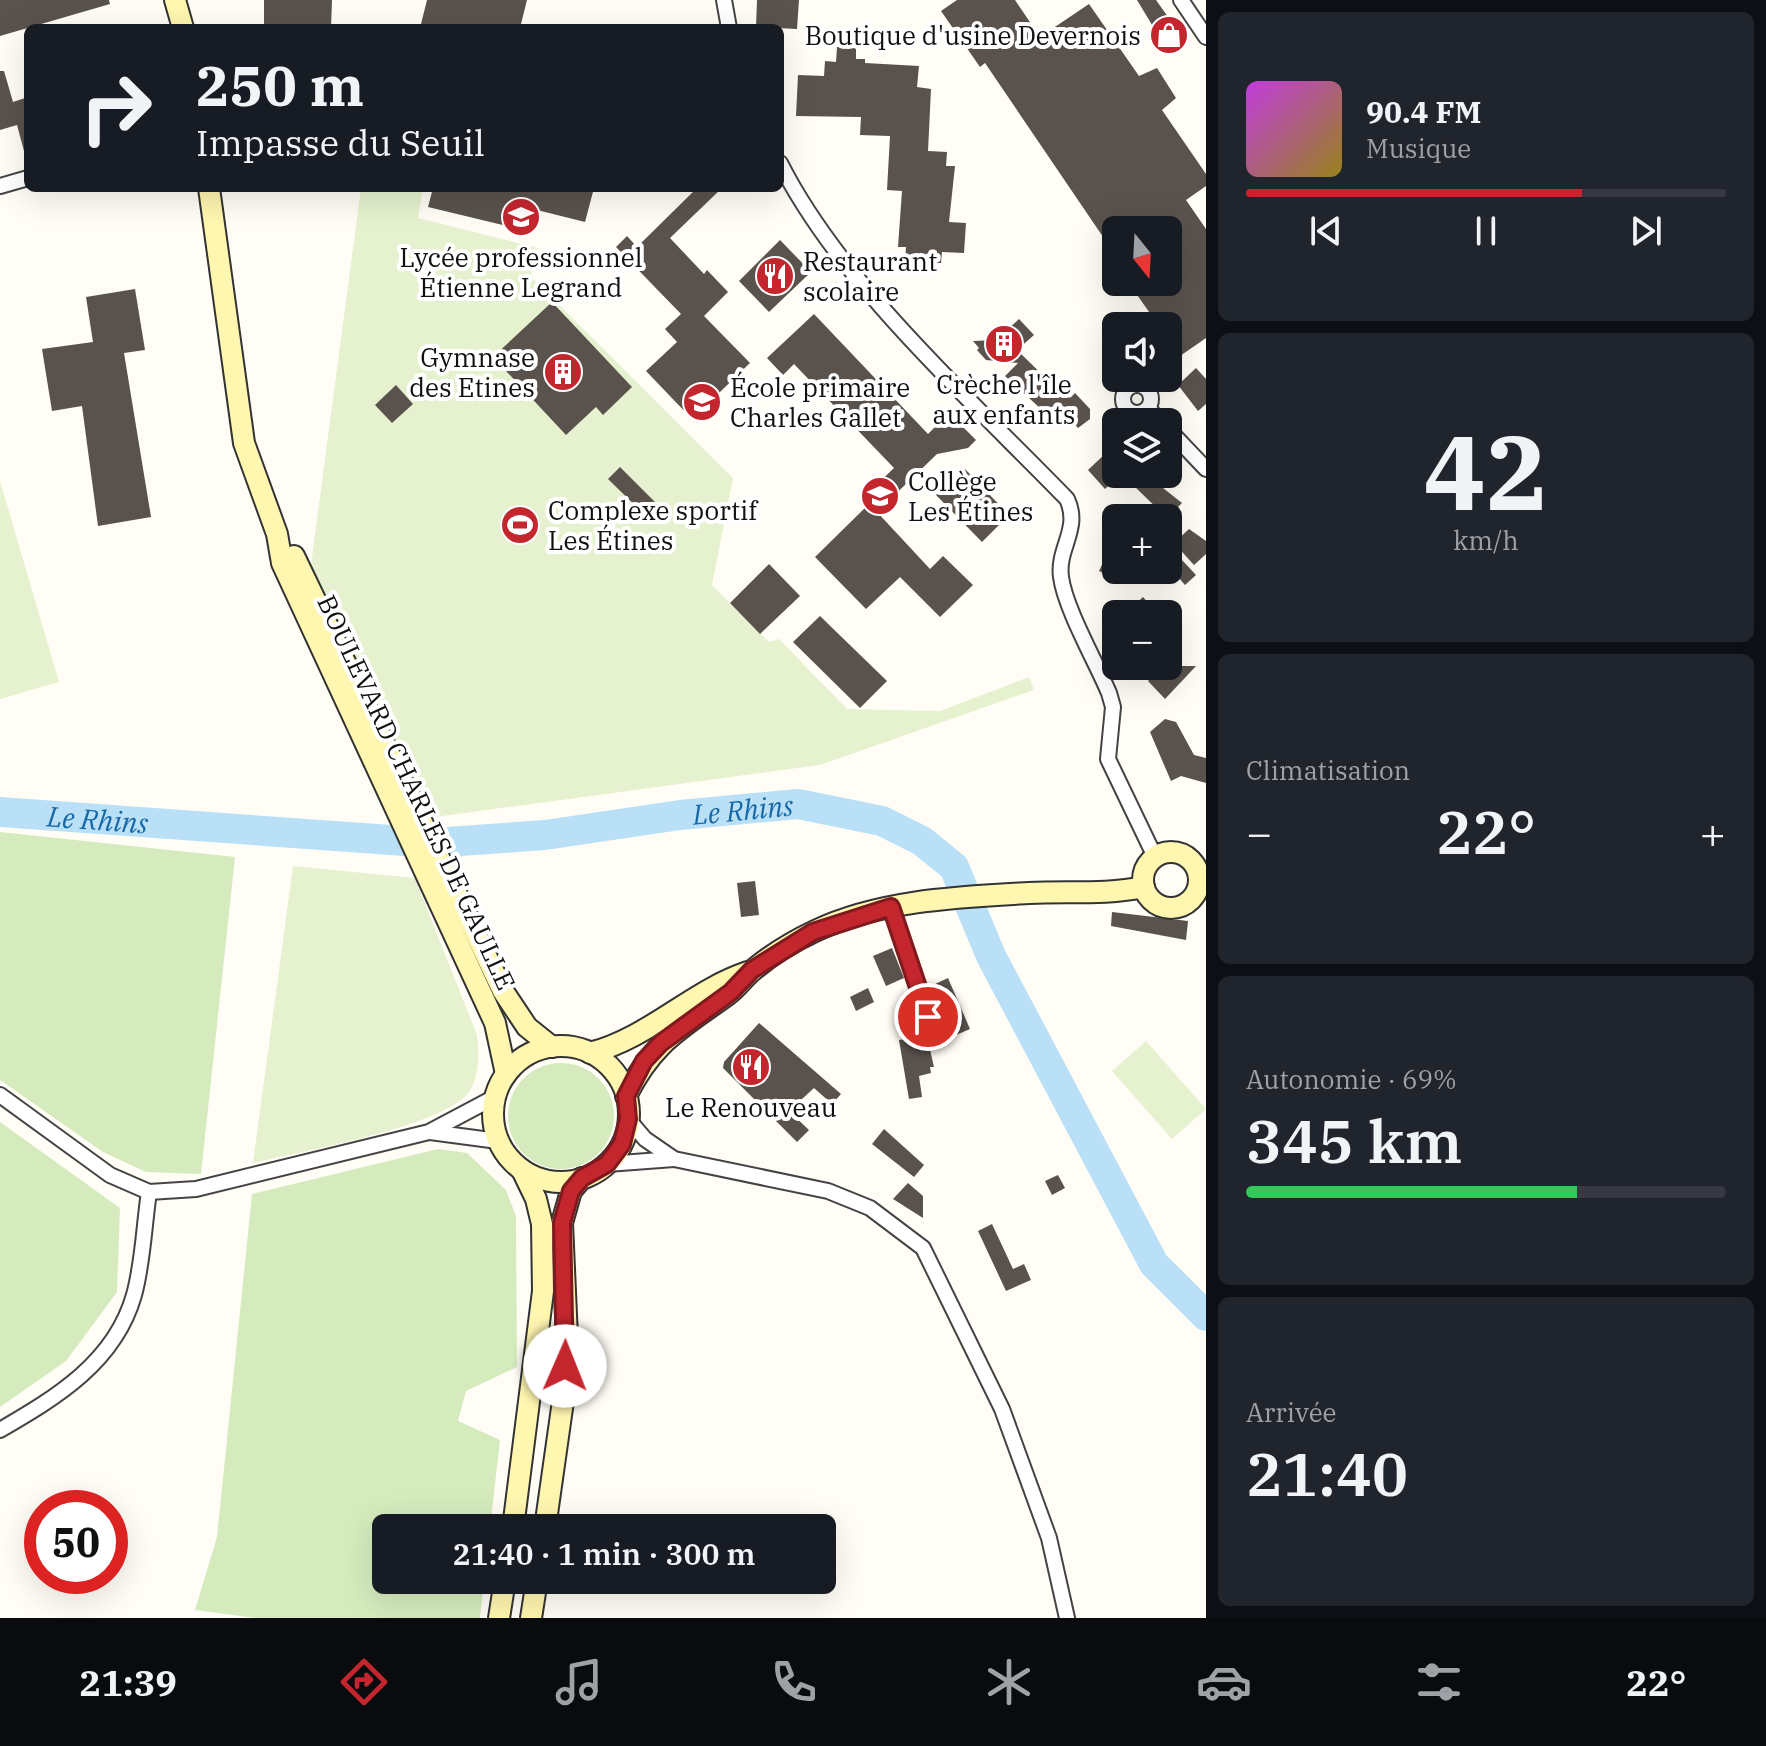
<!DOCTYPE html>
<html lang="fr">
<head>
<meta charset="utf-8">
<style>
  :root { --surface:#171b24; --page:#20242c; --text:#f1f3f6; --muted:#9ea1a6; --line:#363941; --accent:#c4262e }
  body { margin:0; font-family:"IBM Plex Serif",serif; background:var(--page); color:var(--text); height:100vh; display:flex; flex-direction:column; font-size:30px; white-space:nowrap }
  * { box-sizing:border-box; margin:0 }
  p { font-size:26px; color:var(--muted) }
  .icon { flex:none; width:44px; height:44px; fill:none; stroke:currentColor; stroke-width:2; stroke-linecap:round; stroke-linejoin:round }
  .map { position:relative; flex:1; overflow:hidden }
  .details { display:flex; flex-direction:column; gap:12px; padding:12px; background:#0d0f14; width:560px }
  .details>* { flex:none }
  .banner { position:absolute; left:24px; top:24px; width:760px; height:168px; border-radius:12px; box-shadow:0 8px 32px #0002; background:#171b24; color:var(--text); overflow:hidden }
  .needle { width:52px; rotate:162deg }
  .buttons { position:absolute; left:1102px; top:216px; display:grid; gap:16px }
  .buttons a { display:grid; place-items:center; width:80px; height:80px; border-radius:12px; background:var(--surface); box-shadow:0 8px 32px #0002; font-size:40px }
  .speed { position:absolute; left:24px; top:1490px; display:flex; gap:16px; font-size:40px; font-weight:700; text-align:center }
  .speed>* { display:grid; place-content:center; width:104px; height:104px; border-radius:50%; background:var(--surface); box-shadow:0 8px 32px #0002; line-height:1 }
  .speed .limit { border:12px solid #d22; background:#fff; color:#111 }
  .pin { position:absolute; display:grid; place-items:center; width:68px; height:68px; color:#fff; margin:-34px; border:4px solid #fff; border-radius:50%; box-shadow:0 2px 8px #0007 }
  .me { position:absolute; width:88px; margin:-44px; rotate:1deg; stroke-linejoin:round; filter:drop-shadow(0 0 6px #0008) }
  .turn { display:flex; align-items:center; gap:28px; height:168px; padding:0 40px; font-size:36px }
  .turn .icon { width:104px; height:104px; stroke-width:2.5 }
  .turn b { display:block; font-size:56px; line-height:68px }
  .big { font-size:60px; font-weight:600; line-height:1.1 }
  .details .tile { flex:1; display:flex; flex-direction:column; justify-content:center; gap:12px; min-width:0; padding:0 28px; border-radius:12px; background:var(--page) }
  .details .dial { align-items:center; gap:0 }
  .dial b { font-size:104px; line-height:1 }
  .song { display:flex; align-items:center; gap:24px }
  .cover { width:96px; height:96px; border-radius:12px; background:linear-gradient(135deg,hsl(290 70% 55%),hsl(50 70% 35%)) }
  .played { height:8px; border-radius:4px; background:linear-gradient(90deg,var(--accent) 70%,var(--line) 70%) }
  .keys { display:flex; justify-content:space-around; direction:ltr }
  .heat { display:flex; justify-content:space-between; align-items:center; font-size:44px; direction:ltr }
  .charge { height:12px; border-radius:6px; background:linear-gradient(90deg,#34c759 69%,var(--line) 0) }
  .trip { position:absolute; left:372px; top:1514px; width:464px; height:80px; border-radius:12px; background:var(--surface); box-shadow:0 8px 32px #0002; font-weight:600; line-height:80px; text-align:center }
  .tabs { display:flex; height:128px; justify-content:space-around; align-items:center; background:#090b0e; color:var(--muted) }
  .tabs .icon { width:56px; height:56px }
  .tabs .current { color:var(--accent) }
  .tabs b { font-size:36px; color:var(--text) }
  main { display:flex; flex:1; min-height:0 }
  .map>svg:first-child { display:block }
  .green { fill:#d5ebbd }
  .pitch { fill:#e6f2cf }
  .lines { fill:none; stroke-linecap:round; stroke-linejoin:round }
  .river { stroke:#b9e0f7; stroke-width:30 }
  .building { fill:#5a524d }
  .street-casing { stroke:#444; stroke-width:18 }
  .secondary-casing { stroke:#333; stroke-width:24 }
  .street { stroke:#fff; stroke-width:14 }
  .secondary { stroke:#fff6b0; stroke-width:20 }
  .route-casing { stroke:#7f191e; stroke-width:20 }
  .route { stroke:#c4262e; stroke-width:14 }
  .labels { text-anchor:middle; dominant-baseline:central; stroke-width:8; stroke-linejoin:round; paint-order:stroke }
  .poi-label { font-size:26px; fill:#111; stroke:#fff; text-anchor:start }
  .street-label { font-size:26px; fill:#111; stroke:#fff }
  .water-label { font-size:28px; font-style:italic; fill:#1768a6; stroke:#fff }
</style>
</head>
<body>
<main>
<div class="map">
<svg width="1206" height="1618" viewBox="0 0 1206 1618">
  <rect width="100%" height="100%" fill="#fffdf5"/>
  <!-- green -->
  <g class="green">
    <polygon points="0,832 235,857 201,1174 146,1172 103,1152 0,1080"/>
    <circle cx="561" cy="1116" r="53"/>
    <polygon points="0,1122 120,1208 117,1292 66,1361 0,1407"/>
    <polygon points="438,1149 467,1153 506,1190 516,1216 517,1367 466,1391 458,1421 500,1440 490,1528 386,1528 386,1580 484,1580 480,1618 255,1618 195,1610 217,1537 252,1194"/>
  </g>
  <!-- pitch -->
  <g class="pitch">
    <polygon points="361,188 423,188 418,218 538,248 531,277 733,478 712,585 769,642 779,639 847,709 940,711 1029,677 1034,690 820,765 435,817 310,572"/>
    <polygon points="0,481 59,682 0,699"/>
    <path d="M293,866L415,878L477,1035C479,1054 480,1071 471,1089C453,1125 297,1152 253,1163Z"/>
    <polygon points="1146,1041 1206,1109 1172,1139 1112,1071"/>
  </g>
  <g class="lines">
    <!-- river -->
    <path class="river" id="s1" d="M0,812L433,843L545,835L680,815L798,804L882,821L922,841L954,867L991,956L1154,1264L1206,1316"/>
  </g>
  <!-- building -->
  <g class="building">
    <polygon points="0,0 109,0 110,4 0,36"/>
    <polygon points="264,0 332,0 331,28 264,28"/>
    <polygon points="427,0 527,0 520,28 420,28"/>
    <polygon points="757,0 799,0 797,29 756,27"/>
    <polygon points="957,0 1015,0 1040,37 1089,4 1139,76 1157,68 1176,98 1162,110 1206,174 1206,186 1186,200 1206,229 1206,338 1180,356 1168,339 1168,326 1159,326 1128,282 1168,282 1168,230 1116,230 1116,256 985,63 980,67 941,11"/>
    <polygon points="1137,0 1156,0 1186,42 1169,53"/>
    <polygon points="837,47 856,48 856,59 865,59 865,63 919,66 917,87 931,89 928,151 947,152 946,166 955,166 949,222 966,223 964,253 942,252 941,263 905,263 906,247 898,247 902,191 887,190 890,136 860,135 861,117 796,116 798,75 824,76 825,61 836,62"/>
    <polygon points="0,71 4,71 13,102 28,97 28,151 24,151 17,125 0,130"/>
    <polygon points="433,188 594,188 585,222 529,208 524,230 428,207"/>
    <polygon points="697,188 722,188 670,238 704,274 707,270 728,292 704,316 750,363 692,419 646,371 677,342 665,329 681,314 616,247 627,236 637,247"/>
    <polygon points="780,240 811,272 769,312 739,281"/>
    <polygon points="135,289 145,350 124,353 151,517 98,526 82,406 52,411 42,349 93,342 86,297"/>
    <polygon points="552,302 632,387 603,415 596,407 566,435 493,357"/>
    <polygon points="814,314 928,434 949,413 976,440 968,448 937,454 877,512 930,569 943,556 973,585 940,617 900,577 866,609 815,557 869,504 863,498 894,468 794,364 783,375 767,358"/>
    <polygon points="1019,319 1034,335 1017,350 1061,393 1064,390 1070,398 1075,393 1090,409 1090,419 1078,428 1066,415 1052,428 1038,414 1042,410 1005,376 1018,363 986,360 977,350 979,348 973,341 996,340"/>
    <polygon points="1196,368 1206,379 1206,404 1198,411 1178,385"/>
    <polygon points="396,385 413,404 392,423 375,405"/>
    <polygon points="1107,452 1116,461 1116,479 1105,489 1088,470"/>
    <polygon points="620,467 665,512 653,523 608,479"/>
    <polygon points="964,468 1009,515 982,542 936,495"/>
    <polygon points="1131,483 1158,484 1182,503 1167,518"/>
    <polygon points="1189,529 1206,541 1206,554 1194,565 1174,543"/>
    <polygon points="1116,535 1116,579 1099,571"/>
    <polygon points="1182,560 1196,575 1185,585 1172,570"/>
    <polygon points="769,564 800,596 760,634 730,603"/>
    <polygon points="1143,597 1158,614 1125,614"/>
    <polygon points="820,616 887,681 860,708 793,642"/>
    <polygon points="1163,666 1196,666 1165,699 1148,681"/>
    <polygon points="1165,719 1176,722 1194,755 1206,758 1206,783 1181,776 1171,781 1150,732"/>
    <polygon points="755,881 759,915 741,917 737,883"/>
    <polygon points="1112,912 1188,921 1186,940 1111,926"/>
    <polygon points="892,948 904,978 886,986 873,956"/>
    <polygon points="948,978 970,1029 956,1035 935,984"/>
    <polygon points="868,988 874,1002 856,1011 850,997"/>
    <polygon points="759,1023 841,1094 832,1104 814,1088 789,1111 809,1130 797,1142 723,1068 724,1062"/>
    <polygon points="925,1028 934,1067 930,1067 931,1073 919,1076 922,1097 909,1099 899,1040 915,1038 914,1029"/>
    <polygon points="884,1129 924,1165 914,1177 872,1144"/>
    <polygon points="1058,1175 1065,1188 1052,1195 1045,1181"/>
    <polygon points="908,1183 923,1196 923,1218 893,1199"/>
    <polygon points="992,1224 1013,1269 1024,1264 1031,1280 1006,1291 978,1231"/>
  </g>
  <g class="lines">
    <defs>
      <g id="street">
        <polyline points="724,0 729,28"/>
        <polyline points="1181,0 1206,37"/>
        <path d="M780,163C841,284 972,401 1067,499C1081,529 1057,548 1061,577C1065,608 1096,662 1109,693L1113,707L1108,759L1155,857"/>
        <polyline points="0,186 28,178"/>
        <circle cx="1137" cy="399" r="14"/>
        <polyline points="1148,408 1161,422"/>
        <polyline points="1168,429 1206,469"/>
        <polyline points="891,907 928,1017"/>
        <polyline points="0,1095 110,1175 149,1192 196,1189 429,1132 495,1097"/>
        <polyline points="628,1119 645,1139 674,1159 828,1191 870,1208 923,1248 1002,1409 1049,1538 1067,1618"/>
        <polyline points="430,1132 498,1141"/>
        <polyline points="607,1164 674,1159"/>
        <path d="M0,1430C57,1397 115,1362 134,1295C143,1263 144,1225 149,1192"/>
      </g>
      <g id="secondary">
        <polyline points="175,0 183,28"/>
        <polyline points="209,188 244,443 277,534 282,563 495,1023 506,1074"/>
        <polyline points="294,556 503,991 527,1027 552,1047"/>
        <circle cx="1171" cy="880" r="28"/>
        <circle cx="561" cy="1114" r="68"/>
        <path d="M590,1053C649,1038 691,991 748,972"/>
        <path d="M626,1096C653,1042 680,1029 727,995C737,988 744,977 753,970C771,955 794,941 815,931C880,900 958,897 1029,893C1068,891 1105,895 1144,887"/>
        <polyline points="513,1528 543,1291 542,1224 536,1199 522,1170"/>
        <polyline points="545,1528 564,1394 567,1338 562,1223 571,1191 582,1178"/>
        <polyline points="499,1618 505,1580"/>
        <polyline points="531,1618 537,1580"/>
      </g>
    </defs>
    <!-- street casing -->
    <use href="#street" class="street-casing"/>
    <!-- secondary casing -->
    <use href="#secondary" class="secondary-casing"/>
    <!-- street -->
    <use href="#street" class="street"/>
    <!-- secondary -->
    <use href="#secondary" class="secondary"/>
  </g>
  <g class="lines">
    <defs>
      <polyline id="route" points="565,1366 562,1223 571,1191 582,1178 607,1164 622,1144 628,1119 626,1096 644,1061 661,1043 731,992 752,970 813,932 891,907 928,1017"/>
    </defs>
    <!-- route casing -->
    <use href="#route" class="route-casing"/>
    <!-- route -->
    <use href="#route" class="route"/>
  </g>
  <!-- icons -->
  <defs>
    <symbol id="shop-disc" viewBox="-11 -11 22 22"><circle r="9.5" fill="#c4262e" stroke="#fff"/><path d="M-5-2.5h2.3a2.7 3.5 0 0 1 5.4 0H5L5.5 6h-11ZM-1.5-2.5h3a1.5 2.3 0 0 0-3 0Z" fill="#fff"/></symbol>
    <symbol id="school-disc" viewBox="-11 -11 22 22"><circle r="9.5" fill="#c4262e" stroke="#fff"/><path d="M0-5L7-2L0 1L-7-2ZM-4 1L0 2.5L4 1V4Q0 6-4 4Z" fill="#fff"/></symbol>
    <symbol id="restaurant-disc" viewBox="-11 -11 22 22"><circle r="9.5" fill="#c4262e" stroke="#fff"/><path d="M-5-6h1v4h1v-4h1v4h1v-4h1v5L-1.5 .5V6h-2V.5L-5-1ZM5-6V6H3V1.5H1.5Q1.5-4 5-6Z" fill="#fff"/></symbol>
    <symbol id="building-disc" viewBox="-11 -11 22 22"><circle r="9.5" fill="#c4262e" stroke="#fff"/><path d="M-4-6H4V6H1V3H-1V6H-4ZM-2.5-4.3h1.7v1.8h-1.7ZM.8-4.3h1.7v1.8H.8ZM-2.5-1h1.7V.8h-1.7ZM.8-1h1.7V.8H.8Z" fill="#fff"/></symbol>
    <symbol id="stadium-disc" viewBox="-11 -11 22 22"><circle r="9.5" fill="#c4262e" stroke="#fff"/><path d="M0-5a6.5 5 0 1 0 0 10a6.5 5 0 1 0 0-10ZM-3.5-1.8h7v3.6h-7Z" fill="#fff"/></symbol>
  </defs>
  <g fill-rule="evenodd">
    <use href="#shop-disc" x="1147" y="13" width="44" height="44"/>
    <use href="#school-disc" x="499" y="195" width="44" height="44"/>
    <use href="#restaurant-disc" x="753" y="254" width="44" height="44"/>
    <use href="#building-disc" x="982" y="322" width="44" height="44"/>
    <use href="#building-disc" x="541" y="350" width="44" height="44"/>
    <use href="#school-disc" x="680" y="380" width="44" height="44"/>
    <use href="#school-disc" x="858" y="474" width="44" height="44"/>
    <use href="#stadium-disc" x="498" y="503" width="44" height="44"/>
    <use href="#restaurant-disc" x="729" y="1045" width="44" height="44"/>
  </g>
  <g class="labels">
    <!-- poi labels -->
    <g class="poi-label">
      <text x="1141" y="35" text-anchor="end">Boutique d'usine Devernois</text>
      <text x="521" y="257" text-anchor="middle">Lycée professionnel<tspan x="521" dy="30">Étienne Legrand</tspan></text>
      <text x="803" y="261">Restaurant<tspan x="803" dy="30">scolaire</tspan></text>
      <text x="535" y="357" text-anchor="end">Gymnase<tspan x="535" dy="30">des Etines</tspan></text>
      <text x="1004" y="384" text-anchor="middle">Crèche l'île<tspan x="1004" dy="30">aux enfants</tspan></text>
      <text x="730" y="387">École primaire<tspan x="730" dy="30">Charles Gallet</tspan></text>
      <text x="908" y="481">Collège<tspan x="908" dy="30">Les Étines</tspan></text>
      <text x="548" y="510">Complexe sportif<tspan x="548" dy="30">Les Étines</tspan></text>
      <text x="751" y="1107" text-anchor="middle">Le Renouveau</text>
    </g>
    <!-- street labels -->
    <g class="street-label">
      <text transform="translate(417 792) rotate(65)">BOULEVARD CHARLES DE GAULLE</text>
    </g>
    <!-- water labels -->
    <g class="water-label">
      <text stroke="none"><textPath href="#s1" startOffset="746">Le Rhins</textPath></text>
      <text stroke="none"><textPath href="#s1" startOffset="98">Le Rhins</textPath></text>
    </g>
  </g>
</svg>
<div class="buttons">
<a><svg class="needle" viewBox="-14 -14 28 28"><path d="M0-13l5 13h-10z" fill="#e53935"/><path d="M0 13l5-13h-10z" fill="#9ea1a6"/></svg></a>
<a><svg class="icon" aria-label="sound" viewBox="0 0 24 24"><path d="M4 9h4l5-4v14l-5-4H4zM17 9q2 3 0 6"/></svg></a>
<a><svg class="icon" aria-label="layers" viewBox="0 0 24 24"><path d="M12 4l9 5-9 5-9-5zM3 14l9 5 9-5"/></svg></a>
<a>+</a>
<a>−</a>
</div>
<div class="speed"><div class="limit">50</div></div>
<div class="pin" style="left:928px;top:1017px;background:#d93025"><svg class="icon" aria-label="arrive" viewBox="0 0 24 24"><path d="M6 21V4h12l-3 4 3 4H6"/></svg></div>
<svg class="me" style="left:565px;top:1366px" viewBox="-20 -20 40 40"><circle r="19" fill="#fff"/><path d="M0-13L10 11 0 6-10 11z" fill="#c4262e"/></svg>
<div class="trip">21:40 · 1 min · 300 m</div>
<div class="banner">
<div class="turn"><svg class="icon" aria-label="right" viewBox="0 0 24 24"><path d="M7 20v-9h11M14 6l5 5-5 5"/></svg><div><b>250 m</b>Impasse du Seuil</div></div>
</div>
</div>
<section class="details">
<div class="tile">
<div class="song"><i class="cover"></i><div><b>90.4 FM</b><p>Musique</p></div></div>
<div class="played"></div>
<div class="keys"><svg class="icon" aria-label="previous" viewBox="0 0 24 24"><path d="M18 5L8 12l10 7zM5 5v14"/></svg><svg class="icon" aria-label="pause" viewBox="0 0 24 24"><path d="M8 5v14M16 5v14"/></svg><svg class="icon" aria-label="next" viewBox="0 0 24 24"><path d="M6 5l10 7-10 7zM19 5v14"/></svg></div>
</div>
<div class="tile dial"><b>42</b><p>km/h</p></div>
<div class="tile"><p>Climatisation</p>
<div class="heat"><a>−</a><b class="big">22°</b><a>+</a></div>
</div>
<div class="tile"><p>Autonomie · 69%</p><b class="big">345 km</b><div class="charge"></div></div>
<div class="tile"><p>Arrivée</p><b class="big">21:40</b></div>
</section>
</main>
<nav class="tabs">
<b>21:39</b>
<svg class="icon current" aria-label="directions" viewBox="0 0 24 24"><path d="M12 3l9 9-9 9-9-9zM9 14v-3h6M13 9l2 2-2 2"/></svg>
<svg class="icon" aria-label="music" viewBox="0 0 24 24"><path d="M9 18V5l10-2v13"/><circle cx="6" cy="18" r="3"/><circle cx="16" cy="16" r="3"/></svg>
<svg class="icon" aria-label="phone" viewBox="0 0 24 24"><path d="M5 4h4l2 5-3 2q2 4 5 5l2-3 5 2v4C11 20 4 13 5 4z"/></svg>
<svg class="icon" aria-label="climate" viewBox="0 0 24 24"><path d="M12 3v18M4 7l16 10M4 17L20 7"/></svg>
<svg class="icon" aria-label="car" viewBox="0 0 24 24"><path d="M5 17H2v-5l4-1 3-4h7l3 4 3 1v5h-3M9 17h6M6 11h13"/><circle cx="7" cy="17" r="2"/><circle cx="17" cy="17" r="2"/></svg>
<svg class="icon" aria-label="filters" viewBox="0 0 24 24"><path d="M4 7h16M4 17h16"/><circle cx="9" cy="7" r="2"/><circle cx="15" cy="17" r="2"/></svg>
<b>22°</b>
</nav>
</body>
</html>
